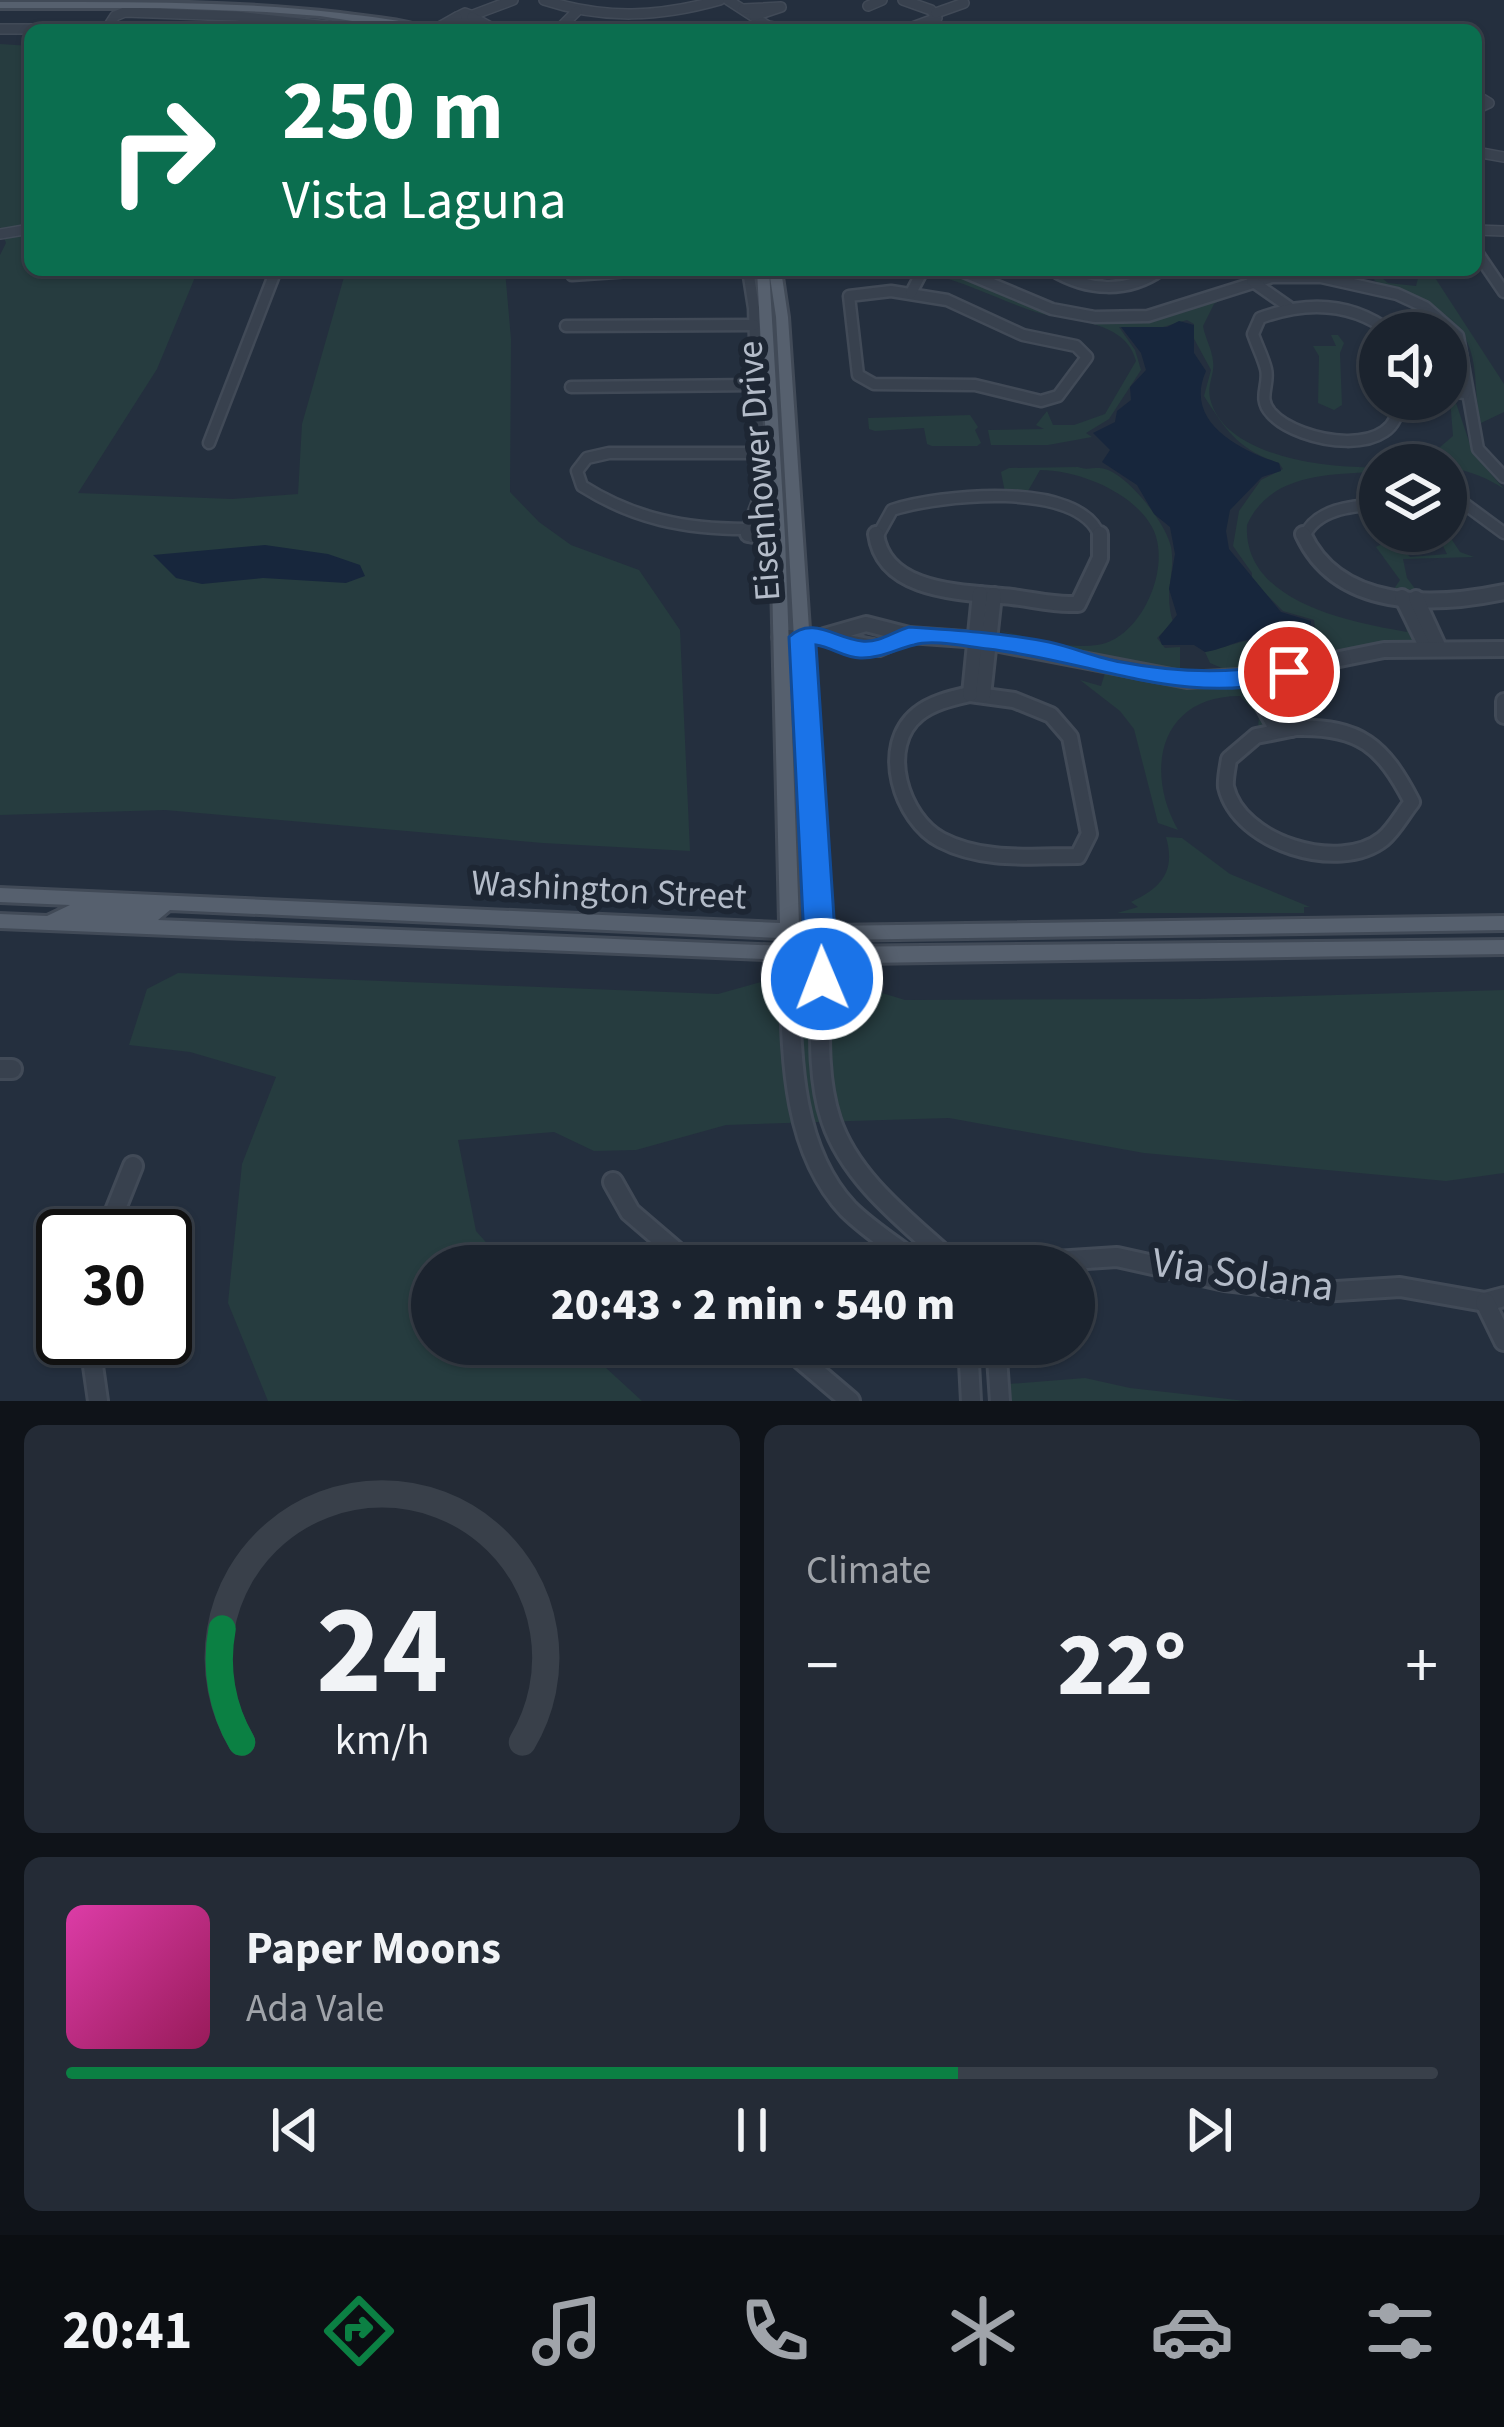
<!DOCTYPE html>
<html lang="en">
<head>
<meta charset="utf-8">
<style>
  :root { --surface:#1b232e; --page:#242b36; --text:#f1f3f6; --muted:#a0a4aa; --line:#39404a; --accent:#0b8043 }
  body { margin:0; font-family:"Source Sans 3",sans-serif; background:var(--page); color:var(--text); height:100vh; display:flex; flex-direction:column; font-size:45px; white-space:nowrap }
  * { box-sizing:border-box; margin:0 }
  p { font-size:39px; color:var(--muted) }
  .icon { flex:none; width:66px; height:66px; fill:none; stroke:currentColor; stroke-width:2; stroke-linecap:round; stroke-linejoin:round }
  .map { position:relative; height:1401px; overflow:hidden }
  .drawer { display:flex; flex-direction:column; gap:24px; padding:24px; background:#0f1319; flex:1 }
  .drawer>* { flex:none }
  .guide { position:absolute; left:24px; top:24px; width:1458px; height:252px; border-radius:18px; box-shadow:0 3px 9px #0004,0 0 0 3px var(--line); background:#0b6e4f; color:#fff; overflow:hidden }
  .fabs { position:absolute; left:1359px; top:312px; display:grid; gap:24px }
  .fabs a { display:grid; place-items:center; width:108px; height:108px; border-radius:50%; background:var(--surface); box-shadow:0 3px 9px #0004,0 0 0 3px var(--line); font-size:60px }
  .speed { position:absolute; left:36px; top:1209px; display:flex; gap:24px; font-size:60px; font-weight:700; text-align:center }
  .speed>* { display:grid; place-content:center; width:156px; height:156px; border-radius:50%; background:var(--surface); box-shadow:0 3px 9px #0004,0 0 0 3px var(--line); line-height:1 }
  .speed .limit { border:6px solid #111; border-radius:18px; background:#fff; color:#111 }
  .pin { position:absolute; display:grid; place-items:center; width:102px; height:102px; color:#fff; margin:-51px; border:6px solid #fff; border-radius:50%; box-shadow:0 3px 12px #0007 }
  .me { position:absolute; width:132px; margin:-66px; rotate:359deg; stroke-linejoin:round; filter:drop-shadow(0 0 9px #0008) }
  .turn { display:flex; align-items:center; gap:42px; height:252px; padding:0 60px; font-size:54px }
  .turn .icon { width:156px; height:156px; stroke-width:2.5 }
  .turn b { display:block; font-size:84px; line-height:102px }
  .big { font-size:90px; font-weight:800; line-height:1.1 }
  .drawer .card { flex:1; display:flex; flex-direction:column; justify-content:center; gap:18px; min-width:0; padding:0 42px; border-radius:18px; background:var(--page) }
  .drawer .dial { align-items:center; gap:0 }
  .dial svg { height:312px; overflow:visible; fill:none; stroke:var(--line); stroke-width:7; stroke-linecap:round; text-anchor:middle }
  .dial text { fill:var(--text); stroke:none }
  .song { display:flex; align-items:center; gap:36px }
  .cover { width:144px; height:144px; border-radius:18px; background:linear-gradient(135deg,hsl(320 70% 55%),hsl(330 70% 35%)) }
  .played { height:12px; border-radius:6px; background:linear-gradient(90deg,var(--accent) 65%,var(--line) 65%) }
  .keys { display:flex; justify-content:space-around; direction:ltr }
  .heat { display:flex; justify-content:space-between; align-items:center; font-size:66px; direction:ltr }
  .drawer .tiles { flex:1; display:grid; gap:24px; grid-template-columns:1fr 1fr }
  .card:last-child { grid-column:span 2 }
  .trip { position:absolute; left:411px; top:1245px; width:684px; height:120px; border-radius:60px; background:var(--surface); box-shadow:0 3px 9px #0004,0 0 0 3px var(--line); font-weight:800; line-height:120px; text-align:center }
  .tab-bar { display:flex; height:192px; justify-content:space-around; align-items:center; background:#0b0e12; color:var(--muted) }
  .tab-bar .icon { width:84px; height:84px }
  .tab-bar .current { color:var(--accent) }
  .tab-bar b { font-size:54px; color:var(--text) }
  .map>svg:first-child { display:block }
  .green { fill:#263c3f }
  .water { fill:#17263c }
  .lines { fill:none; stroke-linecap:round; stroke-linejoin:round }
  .minor-far3-casing { stroke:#414a57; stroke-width:12 }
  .minor-far2-casing { stroke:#414a57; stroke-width:15 }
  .minor-far1-casing { stroke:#414a57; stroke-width:20 }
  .minor-casing { stroke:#414a57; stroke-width:24 }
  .major-casing { stroke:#414a57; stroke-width:6 }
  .minor-far3 { stroke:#38414e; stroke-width:9 }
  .minor-far2 { stroke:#38414e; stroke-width:10 }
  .minor-far1 { stroke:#38414e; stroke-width:14 }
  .minor { stroke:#38414e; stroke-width:18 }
  .major { fill:#56606e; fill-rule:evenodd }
  .route { fill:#1a73e8; stroke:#114b97; stroke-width:3 }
  .labels { text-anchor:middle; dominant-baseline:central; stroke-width:12; stroke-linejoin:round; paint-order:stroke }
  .street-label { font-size:36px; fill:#b4bcc9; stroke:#1d2633 }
  .near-street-label { font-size:42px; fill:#b4bcc9; stroke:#1d2633 }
</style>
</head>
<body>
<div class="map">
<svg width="1504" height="1401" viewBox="0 0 1504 1401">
  <rect width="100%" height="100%" fill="#242f3e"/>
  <!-- green -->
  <g class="green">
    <polygon points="0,44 30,46 24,87 30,97 30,192 23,195 30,207 30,270 198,270 157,369 78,493 232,499 298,494 302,424 346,270 505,270 511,339 510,492 539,522 571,545 639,570 680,630 690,851 543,843 165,810 0,815 0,255 6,243 0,227"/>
    <path d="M939,270L1046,311L1151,319L1185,312L1238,290L1214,304L1203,326C1205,338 1212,349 1213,361C1215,374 1207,385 1210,398C1223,458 1332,469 1380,467V472C1330,474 1270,473 1247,525C1243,602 1349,622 1407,632L1400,608L1387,600L1401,603L1413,640L1318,652L1255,667L1224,669L1210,663L1205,652L1245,641L1278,647L1303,639L1305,631L1315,627L1314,620L1283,611L1252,580V573L1233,546L1239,511L1261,480L1283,469L1279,463C1238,449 1227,432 1204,396L1211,370L1192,335L1194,324L1187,320L1163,327H1119L1135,350L1141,370L1109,419L1086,433L1092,437L1048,445H991L988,430L1044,429L1036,425L1047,411L1053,425H1074L1105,414L1136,361C1132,347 1125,339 1113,332C1090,319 1063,320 1039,313C1001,301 969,283 930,274L920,290L927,271Z"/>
    <path d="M1420,270H1430L1504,384V412L1481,423C1474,399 1478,372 1470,349C1457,305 1404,303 1374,280L1377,274L1388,283L1416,286Z"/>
    <polygon points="1331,335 1338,335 1344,343 1340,353 1342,405 1334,410 1318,403 1319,356 1313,346 1336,346"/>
    <path d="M1450,399L1456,403L1473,453L1504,489C1471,467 1441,465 1403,465L1432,454L1453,436Z"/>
    <polygon points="970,415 978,427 975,430 981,443 977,446 932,446 927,444 924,428 875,431 869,429 868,418"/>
    <path d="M1078,467C1088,471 1095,466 1105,469C1128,475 1166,523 1171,547C1176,573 1163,591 1173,622L1157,638L1165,648L1180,647V669L1096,656L996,630C1028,636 1065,650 1097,645C1142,639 1173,565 1152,527C1133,492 1078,470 1040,470L1028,491L1005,492L1001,472L1009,468Z"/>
    <polygon points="1434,534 1450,537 1460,552 1474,557 1403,559 1407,578 1416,590 1394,589 1400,580 1376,547 1392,539 1410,557 1447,554 1441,542 1429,538"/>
    <path d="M1105,673L1246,688L1264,723L1258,728L1259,716L1240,696C1160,696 1144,770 1178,830L1158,823L1134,729L1120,711L1080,680L1101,686Z"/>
    <path d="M1166,837L1182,838L1230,874L1310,907H1304V913H1117L1138,907L1131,902C1161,888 1176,872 1166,837Z"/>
    <polygon points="178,973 718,994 761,982 843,981 905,1000 1198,999 1504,990 1504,1173 1446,1181 1144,1153 949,1118 726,1125 636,1150 594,1151 554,1132 458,1140 476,1231 507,1266 432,1266 432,1344 580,1344 642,1401 268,1401 228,1303 242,1164 276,1077 190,1052 129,1045 147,989"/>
    <polygon points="1085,1378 1130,1388 1246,1401 1009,1401 1008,1384"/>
  </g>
  <!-- water -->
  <g class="water">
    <path d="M1179,321L1194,325V353L1206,371C1183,422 1240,450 1279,463L1281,471L1262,477L1230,510L1226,531L1229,549L1281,612L1311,621V629C1285,653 1272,636 1246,640C1232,643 1220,650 1205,652L1194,645H1162L1159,637L1177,615L1169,589L1175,554L1170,527L1154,514L1137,485L1102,462L1110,450L1093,433L1115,422L1117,411L1131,400L1130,387L1146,370L1141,353L1121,327H1167Z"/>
    <polygon points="265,545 328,554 360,565 365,576 346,583 263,578 202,584 176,578 153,555"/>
  </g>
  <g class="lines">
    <defs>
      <g id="minor-far3">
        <path d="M544,0C604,20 660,17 720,0"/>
        <polyline points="728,0 768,26 784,29 910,28 937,18 931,10 903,0"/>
        <polyline points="868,6 882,0"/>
        <polyline points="743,9 781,7 754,16"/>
        <polygon points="465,13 473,16 457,17"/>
        <polyline points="936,13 964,3"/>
        <polyline points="473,15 513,0"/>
        <polyline points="472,17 496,30"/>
        <polyline points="0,29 99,29"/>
        <polyline points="106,30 115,16 125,12 236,16 364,30"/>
        <polyline points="434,30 457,17"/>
        <polyline points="558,30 577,11"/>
        <polyline points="1476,95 1489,103 1476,109"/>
        <polyline points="1476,152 1504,157"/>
        <polyline points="1476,230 1504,231"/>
        <polyline points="0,234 30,229"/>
      </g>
      <g id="minor-far2">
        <polyline points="1476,251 1504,292"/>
        <polyline points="748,270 754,308 760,496 746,533 752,537"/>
        <polyline points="959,270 1052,309 1095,317 1148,316 1272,277 1321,277 1397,294 1425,307 1458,336 1478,449 1504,477"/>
        <path d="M1052,270C1087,291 1127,294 1161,270"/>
        <polyline points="572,275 645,270"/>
        <polyline points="1252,281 1289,307"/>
        <polygon points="891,291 947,300 1023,335 1076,346 1087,357 1058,396 1041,401 975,385 874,384 858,375 849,296"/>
        <polyline points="911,293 923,270"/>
        <polyline points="566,326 754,325"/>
        <path d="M1392,333C1352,302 1306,301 1260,318L1253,334C1257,346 1263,357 1266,369C1270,385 1257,398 1271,413C1298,444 1403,461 1398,399"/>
        <polyline points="571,387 755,385"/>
        <polyline points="1446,391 1465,393"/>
        <polyline points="209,443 276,270"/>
        <polyline points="1446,500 1466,505 1504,533"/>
        <path d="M746,529C685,529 634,519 582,486L577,471L587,458L609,453H759"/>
        <path d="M877,537L892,510C937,495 1081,479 1100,537"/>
        <path d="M1304,537C1316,509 1351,506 1380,504"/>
      </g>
      <g id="minor-far1">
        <polyline points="748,534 778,537"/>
        <path d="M876,534C884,594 965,592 1012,597C1031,599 1050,604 1069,604H1078L1100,558V534"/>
        <path d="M1303,534C1338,610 1432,607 1504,592"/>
        <polyline points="1402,597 1427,648"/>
        <polyline points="1416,598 1439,648"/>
        <polyline points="909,635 979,640 1187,680 1256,676 1384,650 1504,649"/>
        <polyline points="780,637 822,637 879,648 909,635 866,624 824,636"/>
        <polyline points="1262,679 1291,729"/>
        <polyline points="1249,680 1277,730"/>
        <path d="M970,694L1014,700L1051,715L1070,737L1089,834L1078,856C1032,856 983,862 941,840C901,819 878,746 918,714C933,702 953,698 970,694Z"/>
        <polyline points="970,694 980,594"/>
        <polyline points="983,695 994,595"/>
        <polyline points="1504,701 1504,716"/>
        <path d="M1296,728C1360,726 1383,746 1412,802C1403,813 1394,830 1383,839C1339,874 1239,843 1226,787C1225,779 1228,766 1229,759L1256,736Z"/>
      </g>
      <g id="minor">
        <path d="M789,954C792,1038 786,1143 848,1209C870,1231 897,1247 921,1266"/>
        <path d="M821,955C822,1009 814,1069 831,1120C851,1181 911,1224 956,1266"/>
        <polyline points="0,1069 12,1069"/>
        <polyline points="613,1182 630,1212 693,1266"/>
        <polyline points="105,1236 133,1166"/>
        <polyline points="980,1266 1117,1257 1225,1281 1321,1292 1400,1287 1485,1302 1504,1297"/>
        <polyline points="1485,1302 1504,1341"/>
        <polyline points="89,1338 98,1401"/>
        <polyline points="783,1344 850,1401"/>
        <polyline points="961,1344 969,1363 971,1401"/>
        <polyline points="996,1344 1000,1401"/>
      </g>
      <g id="major">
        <path d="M0,2C113,2 227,0 340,13C369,17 404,19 430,30H410L320,16L266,12L160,8H0Z"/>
        <path d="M757,270H769L785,537L799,924L810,925L776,317L769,270H781L788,317L829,926L1504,916V930L830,940L827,947L1504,940V954L863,963L0,928V914L47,916L70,905L0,902V888L780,923L771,537ZM170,910L780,938L785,946L158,920ZM799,938L811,939L814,947L794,946Z"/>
      </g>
    </defs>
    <!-- minor-far3 casing -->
    <use href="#minor-far3" class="minor-far3-casing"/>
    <!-- minor-far2 casing -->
    <use href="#minor-far2" class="minor-far2-casing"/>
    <!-- minor-far1 casing -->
    <use href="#minor-far1" class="minor-far1-casing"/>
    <!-- minor casing -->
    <use href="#minor" class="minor-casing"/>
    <!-- major casing -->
    <use href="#major" class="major-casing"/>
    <!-- minor-far3 -->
    <use href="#minor-far3" class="minor-far3"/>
    <!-- minor-far2 -->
    <use href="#minor-far2" class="minor-far2"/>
    <!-- minor-far1 -->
    <use href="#minor-far1" class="minor-far1"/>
    <!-- minor -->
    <use href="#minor" class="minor"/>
    <!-- major -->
    <use href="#major" class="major"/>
  </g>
  <!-- route -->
  <path class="route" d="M909,627C956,630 1003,633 1049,642C1073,647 1097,658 1121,662C1178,673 1233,674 1289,663L1302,672L1299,678C1182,709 1099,662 988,649C968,647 933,639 914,645C897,649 878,659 860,658C845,658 831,647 816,645L838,979L833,988L822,992L810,988L806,979L789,637C812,615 837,639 862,641C880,643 894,631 909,627Z"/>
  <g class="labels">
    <!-- street labels -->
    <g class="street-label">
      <text transform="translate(759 471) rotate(-94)">Eisenhower Drive</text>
      <text transform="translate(609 890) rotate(3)">Washington Street</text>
    </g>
    <!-- near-street labels -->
    <g class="near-street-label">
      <text transform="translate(1243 1275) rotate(8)">Via Solana</text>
    </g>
  </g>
</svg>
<div class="fabs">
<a><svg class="icon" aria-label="sound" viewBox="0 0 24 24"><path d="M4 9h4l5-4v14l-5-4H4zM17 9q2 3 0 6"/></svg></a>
<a><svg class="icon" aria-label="layers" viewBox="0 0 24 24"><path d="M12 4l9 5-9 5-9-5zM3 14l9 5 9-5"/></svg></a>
</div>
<div class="speed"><div class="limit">30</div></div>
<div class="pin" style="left:1289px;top:672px;background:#d93025"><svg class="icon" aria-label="arrive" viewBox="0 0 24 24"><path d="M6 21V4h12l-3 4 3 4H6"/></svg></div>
<svg class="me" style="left:822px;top:979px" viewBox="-20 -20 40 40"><circle r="17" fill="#1a73e8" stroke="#fff" stroke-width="3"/><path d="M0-11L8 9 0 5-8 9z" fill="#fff"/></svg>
<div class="trip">20:43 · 2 min · 540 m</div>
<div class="guide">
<div class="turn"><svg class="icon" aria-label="right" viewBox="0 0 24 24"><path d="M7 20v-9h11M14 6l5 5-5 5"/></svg><div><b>250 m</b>Vista Laguna</div></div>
</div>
</div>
<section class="drawer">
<div class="tiles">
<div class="card dial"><svg viewBox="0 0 100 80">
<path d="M14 69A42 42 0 1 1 86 69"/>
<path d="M14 69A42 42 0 0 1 9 40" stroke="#0b8043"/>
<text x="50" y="56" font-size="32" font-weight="700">24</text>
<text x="50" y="72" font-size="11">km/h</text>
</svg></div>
<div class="card"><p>Climate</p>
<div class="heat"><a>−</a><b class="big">22°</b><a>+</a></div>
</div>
<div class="card">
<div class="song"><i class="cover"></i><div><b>Paper Moons</b><p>Ada Vale</p></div></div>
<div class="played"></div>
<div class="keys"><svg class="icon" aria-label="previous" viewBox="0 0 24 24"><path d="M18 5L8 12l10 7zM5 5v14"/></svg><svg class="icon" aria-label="pause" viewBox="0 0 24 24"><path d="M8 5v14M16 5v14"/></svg><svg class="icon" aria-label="next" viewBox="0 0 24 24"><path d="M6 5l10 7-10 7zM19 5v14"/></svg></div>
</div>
</div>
</section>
<nav class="tab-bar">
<b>20:41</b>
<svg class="icon current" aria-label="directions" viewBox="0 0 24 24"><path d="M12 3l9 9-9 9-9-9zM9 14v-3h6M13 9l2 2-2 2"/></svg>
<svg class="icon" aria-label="music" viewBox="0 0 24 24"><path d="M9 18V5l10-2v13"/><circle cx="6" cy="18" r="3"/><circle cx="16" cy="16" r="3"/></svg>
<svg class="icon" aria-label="phone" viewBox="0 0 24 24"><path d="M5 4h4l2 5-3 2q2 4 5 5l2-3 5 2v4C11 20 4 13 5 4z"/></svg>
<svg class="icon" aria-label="climate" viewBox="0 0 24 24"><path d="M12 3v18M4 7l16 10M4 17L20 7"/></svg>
<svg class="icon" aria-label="car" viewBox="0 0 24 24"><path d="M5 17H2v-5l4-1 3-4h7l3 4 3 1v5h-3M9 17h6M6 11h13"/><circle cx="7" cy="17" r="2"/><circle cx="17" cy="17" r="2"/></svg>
<svg class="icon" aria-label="filters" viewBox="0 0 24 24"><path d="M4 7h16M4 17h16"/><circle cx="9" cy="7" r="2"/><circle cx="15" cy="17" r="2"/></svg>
</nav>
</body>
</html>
